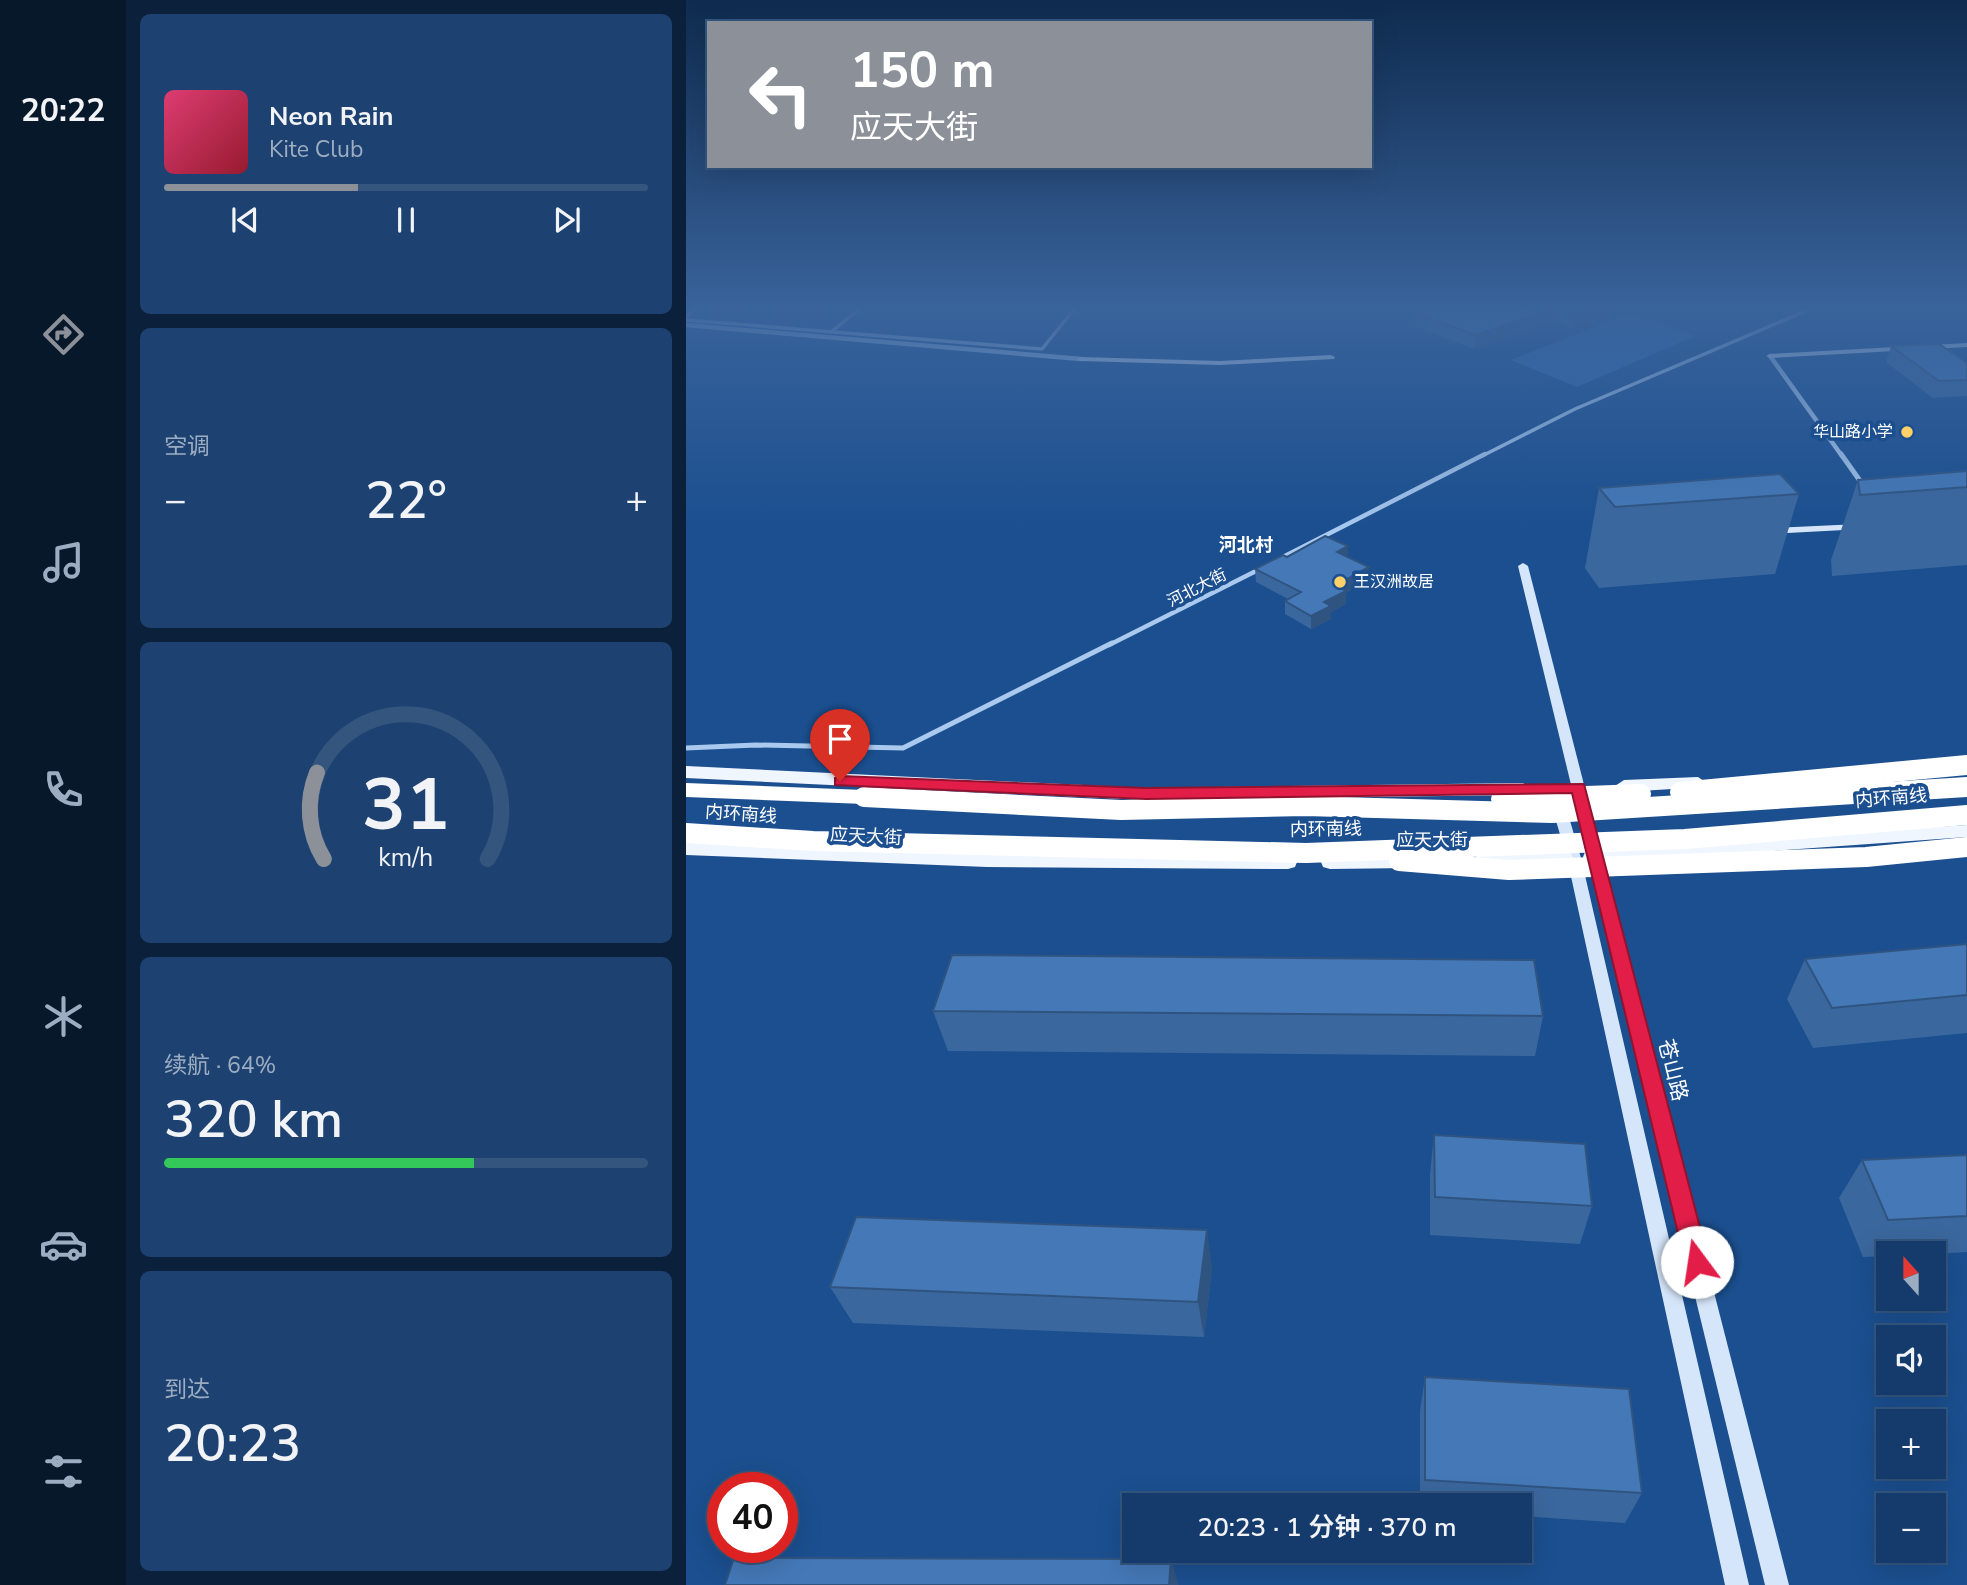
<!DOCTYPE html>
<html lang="zh">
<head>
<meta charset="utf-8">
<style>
  :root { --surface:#143b6b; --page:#1d4271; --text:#f1f3f6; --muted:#9dadc1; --line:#33557e; --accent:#8c9099 }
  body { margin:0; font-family:"Nunito Sans","Noto Sans SC",sans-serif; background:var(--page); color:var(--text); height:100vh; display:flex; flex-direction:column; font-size:26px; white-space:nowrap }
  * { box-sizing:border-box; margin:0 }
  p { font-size:23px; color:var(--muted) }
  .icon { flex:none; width:38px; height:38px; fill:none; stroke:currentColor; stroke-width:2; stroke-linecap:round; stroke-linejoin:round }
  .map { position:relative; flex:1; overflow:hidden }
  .panel { display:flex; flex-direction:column; gap:14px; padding:14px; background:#0b203b; width:560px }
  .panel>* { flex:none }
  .hud { position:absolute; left:21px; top:21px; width:665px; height:147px; border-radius:0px; box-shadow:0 7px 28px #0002,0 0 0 2px var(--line); background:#8c9099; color:#fff; overflow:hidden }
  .needle { width:46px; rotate:339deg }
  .tools { position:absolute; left:1190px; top:1241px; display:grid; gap:14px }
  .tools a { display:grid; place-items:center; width:70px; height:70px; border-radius:0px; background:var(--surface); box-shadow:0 7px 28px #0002,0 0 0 2px var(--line); font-size:35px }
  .speed { position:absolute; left:21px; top:1472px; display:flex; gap:14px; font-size:35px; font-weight:700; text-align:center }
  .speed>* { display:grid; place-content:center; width:91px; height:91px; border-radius:50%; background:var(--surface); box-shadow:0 7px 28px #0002,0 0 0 2px var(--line); line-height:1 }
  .speed .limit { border:10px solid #d22; background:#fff; color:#111 }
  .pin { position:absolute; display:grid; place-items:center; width:60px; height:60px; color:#fff; margin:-72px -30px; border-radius:50% 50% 50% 0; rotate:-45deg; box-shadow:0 0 7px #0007 }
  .pin .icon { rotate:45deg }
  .me { position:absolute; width:77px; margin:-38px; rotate:346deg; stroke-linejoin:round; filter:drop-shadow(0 0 5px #0008) }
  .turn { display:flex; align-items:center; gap:24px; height:147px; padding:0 28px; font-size:32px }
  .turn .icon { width:91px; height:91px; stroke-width:2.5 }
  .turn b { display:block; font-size:49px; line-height:60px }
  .big { font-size:52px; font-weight:600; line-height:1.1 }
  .panel .widget { flex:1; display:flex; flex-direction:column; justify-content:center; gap:10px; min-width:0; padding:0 24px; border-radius:10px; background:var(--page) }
  .panel .dial { align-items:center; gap:0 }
  .dial svg { height:182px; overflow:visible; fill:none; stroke:var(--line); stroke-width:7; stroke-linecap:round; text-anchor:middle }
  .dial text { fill:var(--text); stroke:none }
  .song { display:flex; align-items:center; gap:21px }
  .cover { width:84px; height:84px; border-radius:10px; background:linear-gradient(135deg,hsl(340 70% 55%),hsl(350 70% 35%)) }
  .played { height:7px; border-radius:4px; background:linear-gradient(90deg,var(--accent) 40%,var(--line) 40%) }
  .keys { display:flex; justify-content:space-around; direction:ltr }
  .heat { display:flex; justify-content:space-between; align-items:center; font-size:38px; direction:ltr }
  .charge { height:10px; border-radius:5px; background:linear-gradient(90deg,#34c759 64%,var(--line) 0) }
  .trip { position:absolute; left:436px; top:1493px; width:410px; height:70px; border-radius:0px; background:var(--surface); box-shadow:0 7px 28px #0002,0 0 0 2px var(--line); font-weight:600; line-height:70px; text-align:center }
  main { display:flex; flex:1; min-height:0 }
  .tab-bar { display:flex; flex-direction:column; width:126px; justify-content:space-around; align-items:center; background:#08182b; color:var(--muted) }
  .tab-bar .icon { width:49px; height:49px }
  .tab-bar .on { color:var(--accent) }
  .tab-bar b { font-size:32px; color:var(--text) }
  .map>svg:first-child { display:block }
  .green { fill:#2e69ad }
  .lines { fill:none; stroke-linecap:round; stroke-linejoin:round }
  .lane-far2 { stroke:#a9c9ee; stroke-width:3.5 }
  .lane-far1 { stroke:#a9c9ee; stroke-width:4.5 }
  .lane { stroke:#a9c9ee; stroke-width:5 }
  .street-far1 { stroke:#a9c9ee; stroke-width:4.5 }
  .street { stroke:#a9c9ee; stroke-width:5 }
  .secondary { fill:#d6e6fa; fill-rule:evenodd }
  .primary { fill:#f0f6ff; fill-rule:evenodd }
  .highway { fill:#fff; fill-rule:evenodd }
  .highway-bridge { stroke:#fff; stroke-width:20 }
  .wall { fill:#3a679d }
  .shaded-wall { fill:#305480 }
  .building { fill:#4478b7; stroke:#305480; stroke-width:2 }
  .route { fill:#e11d48; stroke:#92132f; stroke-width:2 }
  .poi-dot { fill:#ffd166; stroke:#1b4f8f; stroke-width:2.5 }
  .labels { text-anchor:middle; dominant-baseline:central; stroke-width:7; stroke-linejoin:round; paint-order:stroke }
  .far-poi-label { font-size:16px; fill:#fff; stroke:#1b4f8f; text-anchor:end }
  .far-street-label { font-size:16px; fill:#fff; stroke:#1b4f8f }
  .far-quarter-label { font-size:18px; font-weight:bold; fill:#fff; stroke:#1b4f8f }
  .street-label { font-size:18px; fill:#fff; stroke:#1b4f8f }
  .near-street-label { font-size:21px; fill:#fff; stroke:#1b4f8f }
</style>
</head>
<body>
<main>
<nav class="tab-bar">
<b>20:22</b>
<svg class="icon on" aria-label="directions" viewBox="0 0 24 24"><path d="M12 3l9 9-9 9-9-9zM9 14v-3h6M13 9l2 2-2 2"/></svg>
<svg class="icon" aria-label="music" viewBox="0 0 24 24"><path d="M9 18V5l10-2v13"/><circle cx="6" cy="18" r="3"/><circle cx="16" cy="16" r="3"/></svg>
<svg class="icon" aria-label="phone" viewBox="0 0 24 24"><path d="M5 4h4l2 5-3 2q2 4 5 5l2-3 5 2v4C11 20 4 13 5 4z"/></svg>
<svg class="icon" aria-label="climate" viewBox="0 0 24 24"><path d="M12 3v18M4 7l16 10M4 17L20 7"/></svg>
<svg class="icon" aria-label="car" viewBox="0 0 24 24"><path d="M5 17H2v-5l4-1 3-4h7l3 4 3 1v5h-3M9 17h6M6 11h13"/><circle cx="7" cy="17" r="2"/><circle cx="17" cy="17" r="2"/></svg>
<svg class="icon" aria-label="filters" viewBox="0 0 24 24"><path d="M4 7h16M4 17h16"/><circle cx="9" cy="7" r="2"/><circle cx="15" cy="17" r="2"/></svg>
</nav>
<section class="panel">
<div class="widget">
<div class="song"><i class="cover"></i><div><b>Neon Rain</b><p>Kite Club</p></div></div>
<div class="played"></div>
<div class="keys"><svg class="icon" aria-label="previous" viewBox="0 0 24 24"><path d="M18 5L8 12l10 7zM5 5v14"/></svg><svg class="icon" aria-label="pause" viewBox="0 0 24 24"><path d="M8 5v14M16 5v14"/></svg><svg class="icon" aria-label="next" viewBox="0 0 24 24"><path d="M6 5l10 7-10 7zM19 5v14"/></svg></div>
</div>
<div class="widget"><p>空调</p>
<div class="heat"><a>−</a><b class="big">22°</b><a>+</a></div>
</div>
<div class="widget dial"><svg viewBox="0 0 100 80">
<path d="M14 69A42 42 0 1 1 86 69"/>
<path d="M14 69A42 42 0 0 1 11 31" stroke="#8c9099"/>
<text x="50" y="56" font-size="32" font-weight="700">31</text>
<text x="50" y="72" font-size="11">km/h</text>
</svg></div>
<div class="widget"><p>续航 · 64%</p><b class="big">320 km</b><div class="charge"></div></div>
<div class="widget"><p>到达</p><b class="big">20:23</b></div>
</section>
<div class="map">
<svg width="1281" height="1585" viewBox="0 0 1281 1585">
  <rect width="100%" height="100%" fill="#1b4f8f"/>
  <!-- green -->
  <polygon class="green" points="944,313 1009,336 891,387 825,360"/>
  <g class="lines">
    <!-- lane-far2 -->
    <g class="lane-far2">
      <polyline points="0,316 13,307"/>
      <polyline points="0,320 356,349 390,307"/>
      <polyline points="145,332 176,307"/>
      <polyline points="796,456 889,409 1129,307"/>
    </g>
    <!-- lane-far1 -->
    <g class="lane-far1">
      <polyline points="595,558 799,454"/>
      <polyline points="423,645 574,569"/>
    </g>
    <!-- lane -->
    <polyline class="lane" points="0,748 70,745 217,748 426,643"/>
    <!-- street-far1 -->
    <g class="street-far1">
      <polyline points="0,325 395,359"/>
      <polyline points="1084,356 1156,456"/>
    </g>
    <!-- street -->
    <polyline class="street" points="1155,454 1177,485"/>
    <!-- secondary -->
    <g class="secondary">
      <polygon points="1281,343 1281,347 1084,358 1080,356 1084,354"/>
      <polygon points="645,355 649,357 648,359 534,365 395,361 391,359 395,357 534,361"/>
      <polygon points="1173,524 1178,527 1177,529 1085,534 1080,531 1085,528"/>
      <polygon points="837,563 842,566 1103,1585 1079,1585 832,566"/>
      <polygon points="872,799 879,804 895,858 1063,1585 1039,1585 881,858 865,804"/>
    </g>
    <!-- primary -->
    <g class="primary">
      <polygon points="0,766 460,788 837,783 846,789 837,795 460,800 0,778"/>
      <polygon points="1012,777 1021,783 1018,787 938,792 929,786 938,780"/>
      <polygon points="1281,825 1281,837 906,864 899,862 897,857 899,852 906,850"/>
      <polygon points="0,841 301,854 602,855 609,857 611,862 609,867 602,869 301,867 0,855"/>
      <polygon points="878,851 885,853 887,858 885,863 878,865 798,867 791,865 789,860 791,855 798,853"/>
      <polygon points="724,854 731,856 733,861 731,866 724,868 644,869 637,867 635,862 637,857 644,855"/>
    </g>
    <!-- highway -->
    <polygon class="highway" points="0,783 178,790 189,797 178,804 0,797"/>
    <!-- highway-bridge -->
    <g class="highway-bridge">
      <polyline points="994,792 1281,765"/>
      <polyline points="178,797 435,810 619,806 866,813 1281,787"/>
      <polyline points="815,799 955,794"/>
      <polyline points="0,833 127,841 620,853 999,839 1281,815"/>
      <polyline points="713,861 823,870 1180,857 1281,847"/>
    </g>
  </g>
  <!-- wall -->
  <g class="wall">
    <polygon points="746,307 938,307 938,309 885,328 867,321 788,349 729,326 730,313"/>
    <polygon points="1205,346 1281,363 1281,396 1247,398 1200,362"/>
    <polygon points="1281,471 1281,565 1146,576 1145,560 1172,480"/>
    <polygon points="913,488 1113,494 1089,574 913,588 899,568"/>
    <polygon points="601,557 662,557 682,580 660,593 660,604 645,612 645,619 625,629 599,614 599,601 602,599 570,582 569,569"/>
    <polygon points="1281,944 1281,1033 1127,1048 1101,999 1119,959"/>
    <polygon points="247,1011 857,1016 849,1056 262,1051"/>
    <polygon points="748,1135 906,1206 894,1244 744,1235 744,1174"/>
    <polygon points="1281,1155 1281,1252 1248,1254 1248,1253 1202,1253 1202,1256 1177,1257 1153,1198 1176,1160"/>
    <polygon points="526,1267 518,1337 167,1323 144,1287"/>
    <polygon points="739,1377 956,1493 939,1523 833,1516 833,1505 734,1505 734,1411"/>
  </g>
  <!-- shaded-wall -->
  <g class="shaded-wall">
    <polygon points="21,307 142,307 142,316 95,321 91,308 25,316"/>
    <polygon points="357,307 375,307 357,310"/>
    <polygon points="907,307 938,307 938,309 885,328 887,314"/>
    <polygon points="869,308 867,321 788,349 789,335"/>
    <polygon points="662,546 662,559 651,552"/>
    <polygon points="683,567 682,580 660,593 660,604 645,612 645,619 625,629 625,616 638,602 650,585"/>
    <polygon points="521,1230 526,1267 518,1337 512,1302"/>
    <polygon points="485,1559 493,1585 483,1585"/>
  </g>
  <!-- building -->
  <g class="building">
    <polygon points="746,307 907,307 887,314 869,308 789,335 730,313"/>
    <polygon points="1253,344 1281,363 1281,380 1253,381 1205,346"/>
    <polygon points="1281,471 1281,487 1174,495 1172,480"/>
    <polygon points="1094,474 1113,494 929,507 913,488"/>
    <polygon points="639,536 662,546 651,552 683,567 650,585 660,591 638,602 645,606 625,616 599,601 615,592 569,569 597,555 601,557"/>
    <polygon points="1281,944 1281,995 1146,1008 1119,959"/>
    <polygon points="266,955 848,960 857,1016 247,1011"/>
    <polygon points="748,1135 899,1144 906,1206 749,1197"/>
    <polygon points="1281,1155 1281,1216 1202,1220 1176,1160"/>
    <polygon points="170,1217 521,1230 512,1302 144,1287"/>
    <polygon points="739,1377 943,1389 956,1493 739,1480"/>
    <polygon points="48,1558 485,1559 483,1585 39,1585"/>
  </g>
  <!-- sky -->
  <linearGradient id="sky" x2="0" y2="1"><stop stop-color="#0f2b4f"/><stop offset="0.58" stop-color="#39639b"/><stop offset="1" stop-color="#39639b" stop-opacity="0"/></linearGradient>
  <rect width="1281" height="529" fill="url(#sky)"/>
  <!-- route -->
  <polygon class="route" points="154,776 460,788 898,784 1023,1262 1019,1270 1011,1273 1003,1270 999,1262 886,793 460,799 149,785 149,778"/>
  <!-- markers -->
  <g class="poi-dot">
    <circle cx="1221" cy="432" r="7"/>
    <circle cx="654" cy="582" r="7"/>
  </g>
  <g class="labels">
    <!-- far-poi labels -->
    <g class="far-poi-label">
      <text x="1207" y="432">华山路小学</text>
      <text x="668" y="582" text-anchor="start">王汉洲故居</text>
    </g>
    <!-- far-street labels -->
    <g class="far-street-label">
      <text transform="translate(511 588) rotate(-27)">河北大街</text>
    </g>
    <!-- far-quarter labels -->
    <g class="far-quarter-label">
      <text x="560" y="545">河北村</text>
    </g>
    <!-- street labels -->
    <g class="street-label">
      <text transform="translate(1205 798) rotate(-5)">内环南线</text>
      <text transform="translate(55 814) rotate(4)">内环南线</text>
      <text transform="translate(640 829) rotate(-1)">内环南线</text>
      <text transform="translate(180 836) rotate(3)">应天大街</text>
      <text x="746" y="840">应天大街</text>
    </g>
    <!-- near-street labels -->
    <g class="near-street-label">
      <text transform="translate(987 1070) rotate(76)">苍山路</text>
    </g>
  </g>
</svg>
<div class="tools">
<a><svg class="needle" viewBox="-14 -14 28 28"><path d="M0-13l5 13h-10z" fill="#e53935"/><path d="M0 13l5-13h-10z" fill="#9dadc1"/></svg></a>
<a><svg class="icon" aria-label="sound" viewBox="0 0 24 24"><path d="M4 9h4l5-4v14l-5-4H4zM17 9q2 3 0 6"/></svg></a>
<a>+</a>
<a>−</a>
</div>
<div class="speed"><div class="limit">40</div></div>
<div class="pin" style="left:154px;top:781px;background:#d93025"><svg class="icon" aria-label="arrive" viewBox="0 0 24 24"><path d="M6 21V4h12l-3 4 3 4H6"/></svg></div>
<svg class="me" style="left:1011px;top:1262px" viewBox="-20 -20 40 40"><circle r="19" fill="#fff"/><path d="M0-13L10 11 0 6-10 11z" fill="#e11d48"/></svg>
<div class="trip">20:23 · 1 分钟 · 370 m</div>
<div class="hud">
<div class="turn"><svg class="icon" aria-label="left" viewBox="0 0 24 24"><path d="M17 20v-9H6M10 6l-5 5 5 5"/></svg><div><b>150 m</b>应天大街</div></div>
</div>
</div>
</main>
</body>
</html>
